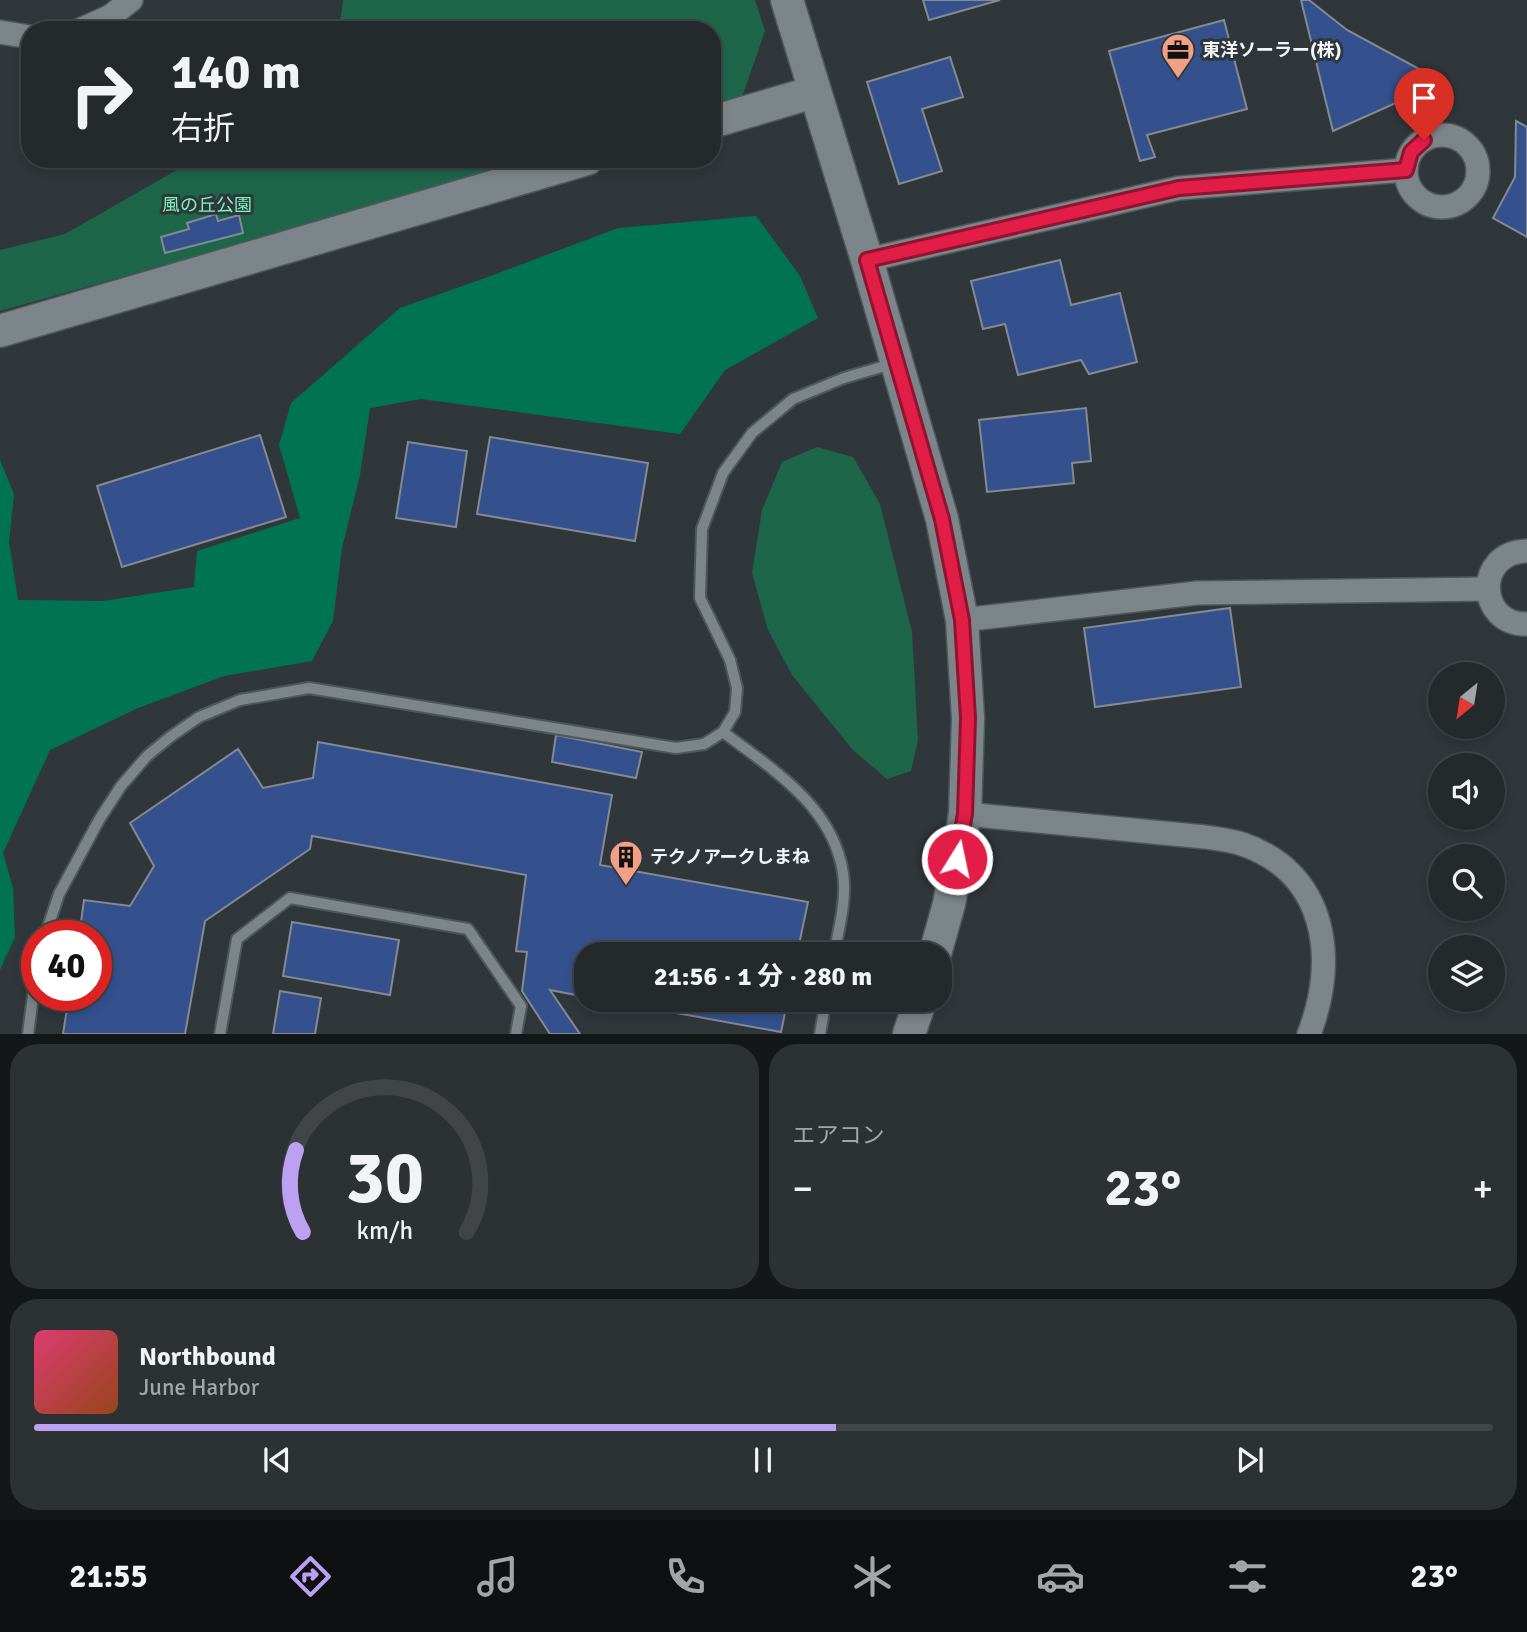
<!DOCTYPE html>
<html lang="ja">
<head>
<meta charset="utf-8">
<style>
  :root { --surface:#24292c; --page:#2c3134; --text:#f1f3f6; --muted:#a3a6a9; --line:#414548; --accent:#bca0f2 }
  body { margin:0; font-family:Signika,"Noto Sans JP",sans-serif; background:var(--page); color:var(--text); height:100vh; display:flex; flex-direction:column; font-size:26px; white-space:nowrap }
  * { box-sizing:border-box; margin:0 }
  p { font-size:23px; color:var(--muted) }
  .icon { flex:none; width:38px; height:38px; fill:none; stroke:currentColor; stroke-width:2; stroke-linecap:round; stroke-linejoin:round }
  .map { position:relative; height:1034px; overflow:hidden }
  .drawer { display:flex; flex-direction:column; gap:10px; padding:10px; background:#141718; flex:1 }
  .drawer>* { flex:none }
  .guide { position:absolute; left:21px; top:21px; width:700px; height:147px; border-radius:28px; box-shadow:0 4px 10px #0003,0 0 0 2px var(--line); background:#24292c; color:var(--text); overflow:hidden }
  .needle { width:46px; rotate:210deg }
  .fabs { position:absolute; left:1428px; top:662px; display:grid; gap:14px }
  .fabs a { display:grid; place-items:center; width:77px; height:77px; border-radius:50%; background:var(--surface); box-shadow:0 4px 10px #0003,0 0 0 2px var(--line); font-size:35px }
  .speed { position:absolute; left:21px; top:920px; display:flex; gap:14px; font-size:35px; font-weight:700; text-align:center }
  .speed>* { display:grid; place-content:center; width:91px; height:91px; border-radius:50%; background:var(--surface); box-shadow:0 4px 10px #0003,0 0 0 2px var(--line); line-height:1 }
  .speed .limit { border:10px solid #d22; background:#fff; color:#111 }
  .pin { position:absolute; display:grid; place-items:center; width:60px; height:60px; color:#fff; margin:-72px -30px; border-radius:50% 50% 50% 0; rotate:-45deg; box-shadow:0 0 7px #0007 }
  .pin .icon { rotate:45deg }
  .me { position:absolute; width:77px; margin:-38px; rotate:10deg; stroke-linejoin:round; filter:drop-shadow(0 0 5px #0008) }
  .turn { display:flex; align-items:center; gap:24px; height:147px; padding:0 35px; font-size:32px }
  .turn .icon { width:91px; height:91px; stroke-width:2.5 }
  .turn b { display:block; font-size:49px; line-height:60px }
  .big { font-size:52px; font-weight:700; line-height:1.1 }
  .drawer .card { flex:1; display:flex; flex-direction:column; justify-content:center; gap:10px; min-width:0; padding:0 24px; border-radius:28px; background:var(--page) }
  .drawer .dial { align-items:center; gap:0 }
  .dial svg { height:182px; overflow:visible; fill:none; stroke:var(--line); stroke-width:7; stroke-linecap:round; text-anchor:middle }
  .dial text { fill:var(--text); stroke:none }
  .song { display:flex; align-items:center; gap:21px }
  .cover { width:84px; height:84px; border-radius:10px; background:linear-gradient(135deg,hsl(340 70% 55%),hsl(20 70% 35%)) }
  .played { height:7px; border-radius:4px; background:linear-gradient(90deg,var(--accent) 55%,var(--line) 55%) }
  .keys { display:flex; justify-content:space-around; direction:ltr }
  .heat { display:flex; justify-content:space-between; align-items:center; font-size:38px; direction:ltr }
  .drawer .tiles { flex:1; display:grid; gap:10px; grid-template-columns:1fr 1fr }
  .card:last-child { grid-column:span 2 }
  .trip { position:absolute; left:574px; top:942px; width:378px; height:70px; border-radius:28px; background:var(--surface); box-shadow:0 4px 10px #0003,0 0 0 2px var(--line); font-weight:700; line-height:70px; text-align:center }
  .tab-bar { display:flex; height:112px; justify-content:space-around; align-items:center; background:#0e1012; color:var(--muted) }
  .tab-bar .icon { width:49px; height:49px }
  .tab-bar .on { color:var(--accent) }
  .tab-bar b { font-size:32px; color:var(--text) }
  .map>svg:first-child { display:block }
  .green { fill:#1d664a }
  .forest { fill:#007450 }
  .building { fill:#34518e; stroke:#858991; stroke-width:2 }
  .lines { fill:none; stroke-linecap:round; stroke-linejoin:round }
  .lane-casing { stroke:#505759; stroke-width:14 }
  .street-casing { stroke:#505759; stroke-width:26 }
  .secondary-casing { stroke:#505759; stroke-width:35 }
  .lane { stroke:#7c8589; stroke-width:10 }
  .street { stroke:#7c8589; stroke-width:23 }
  .secondary { stroke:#7c8589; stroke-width:32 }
  .route-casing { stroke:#92132f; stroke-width:18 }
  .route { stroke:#e11d48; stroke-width:12 }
  .labels { text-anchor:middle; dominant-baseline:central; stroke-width:6; stroke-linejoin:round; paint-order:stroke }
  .poi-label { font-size:18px; font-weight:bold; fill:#f0f5f7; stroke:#30373b; text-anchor:start }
  .park-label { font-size:18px; fill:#79f7c1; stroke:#30373b }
</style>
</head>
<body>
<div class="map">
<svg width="1527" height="1034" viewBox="0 0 1527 1034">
  <rect width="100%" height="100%" fill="#30373b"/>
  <!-- green -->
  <g class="green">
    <polygon points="343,0 755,0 765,31 742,97 712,105 712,30 331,30 341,17"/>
    <polygon points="196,159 528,159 251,241 0,311 0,250 65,234"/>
    <polygon points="817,447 853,457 880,504 912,632 918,740 911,771 887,779 853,750 792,675 768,630 752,573 762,510 782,462"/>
  </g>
  <!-- forest -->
  <polygon class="forest" points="756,216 800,276 818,318 725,370 680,434 421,399 370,408 360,475 342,548 333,621 312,661 224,676 138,708 50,750 3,853 13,888 15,937 0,970 0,460 14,494 9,542 18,600 103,601 194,587 197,551 300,518 279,445 291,403 400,308 488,277 618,228"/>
  <!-- building -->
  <g class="building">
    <polygon points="923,0 1000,0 929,20"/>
    <polygon points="1301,0 1309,0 1347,30 1443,82 1333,131"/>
    <polygon points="1224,20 1247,109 1147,135 1155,157 1140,161 1109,51"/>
    <polygon points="950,57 963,97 922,109 942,171 899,184 867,82"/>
    <polygon points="1516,121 1527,127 1527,237 1493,218 1515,177"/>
    <polygon points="216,214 218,221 239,215 243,233 165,253 161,237 189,229 187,223"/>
    <polygon points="1060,260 1071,305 1120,293 1137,362 1089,374 1081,360 1018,375 1005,324 983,329 971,281"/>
    <polygon points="1086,408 1091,461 1072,463 1074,483 987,492 979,420"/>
    <polygon points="260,435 286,517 122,567 97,486"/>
    <polygon points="490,437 648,463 635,541 477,514"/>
    <polygon points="408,442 467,451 456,527 396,518"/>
    <polygon points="1230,608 1241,687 1095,707 1084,628"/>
    <polygon points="556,735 642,752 636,778 552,762"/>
    <polygon points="318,742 612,795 600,865 808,902 797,954 586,954 586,997 550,990 580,1034 550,1034 522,991 527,952 516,951 526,875 312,836 310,849 205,921 185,1034 63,1034 69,996 96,996 96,936 79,936 84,900 130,906 154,866 130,823 238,749 263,788 313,778"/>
    <polygon points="292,922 399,940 390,995 283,976"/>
    <polygon points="280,991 321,998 315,1034 273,1034"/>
    <polygon points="599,999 788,999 781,1032"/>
  </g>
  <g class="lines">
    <defs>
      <g id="lane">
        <path d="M723,732C772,769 833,806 843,873C847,899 839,928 834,954"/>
        <polyline points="45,936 59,894 99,820 121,786 147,756 170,737 199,717 240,700 309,688 676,748 704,744 723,732 735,712 737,688 730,660 700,598 702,529 723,473 752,433 793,399 844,378 895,363"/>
        <polyline points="28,1034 37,966"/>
        <polyline points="220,1034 237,939 290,898 468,929 521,1006 516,1034"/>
        <polyline points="820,1034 826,999"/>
      </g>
      <g id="street">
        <polyline points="80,30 111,16 131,0"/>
        <polyline points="0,32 30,37"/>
        <circle cx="1442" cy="171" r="36"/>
        <polyline points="867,260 1179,188 1406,170"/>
        <path d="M1527,551C1474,552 1477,625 1527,624"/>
        <polyline points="962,620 1197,593 1488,589"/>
        <path d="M965,814L1205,837C1217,839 1230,840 1242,844C1327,873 1338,959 1309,1034"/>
      </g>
      <g id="secondary">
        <polyline points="787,0 867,260 942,519 962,620 968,718 965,814 949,904 935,954"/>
        <polyline points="712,122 814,92"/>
        <polyline points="0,331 587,159"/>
        <polyline points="909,1034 921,999"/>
      </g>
    </defs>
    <!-- lane casing -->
    <use href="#lane" class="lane-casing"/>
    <!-- street casing -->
    <use href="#street" class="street-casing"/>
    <!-- secondary casing -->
    <use href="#secondary" class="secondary-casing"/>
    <!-- lane -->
    <use href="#lane" class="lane"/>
    <!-- street -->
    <use href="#street" class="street"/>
    <!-- secondary -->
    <use href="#secondary" class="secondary"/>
  </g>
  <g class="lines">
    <defs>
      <polyline id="route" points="957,859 965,814 968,718 962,620 942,519 867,260 1179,188 1406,170 1411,152 1424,140"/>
    </defs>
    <!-- route casing -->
    <use href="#route" class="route-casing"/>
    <!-- route -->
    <use href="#route" class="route"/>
  </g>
  <!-- icons -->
  <defs>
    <symbol id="office-pin" viewBox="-11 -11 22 30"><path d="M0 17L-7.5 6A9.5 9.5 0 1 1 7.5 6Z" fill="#f39f86" stroke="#30373b"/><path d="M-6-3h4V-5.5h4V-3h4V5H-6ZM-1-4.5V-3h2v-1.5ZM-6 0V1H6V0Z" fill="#111"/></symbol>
    <symbol id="building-pin" viewBox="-11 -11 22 30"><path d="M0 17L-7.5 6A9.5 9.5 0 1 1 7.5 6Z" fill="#f39f86" stroke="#30373b"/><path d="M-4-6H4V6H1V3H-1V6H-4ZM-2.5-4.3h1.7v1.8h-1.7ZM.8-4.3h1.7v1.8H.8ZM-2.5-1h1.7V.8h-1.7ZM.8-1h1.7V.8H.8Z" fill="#111"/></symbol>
  </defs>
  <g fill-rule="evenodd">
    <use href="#office-pin" x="1159" y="31" width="38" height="52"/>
    <use href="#building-pin" x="607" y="838" width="38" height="52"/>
  </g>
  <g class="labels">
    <!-- poi labels -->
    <g class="poi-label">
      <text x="1202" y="50">東洋ソーラー(株)</text>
      <text x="650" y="857">テクノアークしまね</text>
    </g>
    <!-- park labels -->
    <g class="park-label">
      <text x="207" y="205">風の丘公園</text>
    </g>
  </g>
</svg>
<div class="fabs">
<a><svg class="needle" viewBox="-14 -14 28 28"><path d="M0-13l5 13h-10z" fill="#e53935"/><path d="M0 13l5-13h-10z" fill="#a3a6a9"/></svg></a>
<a><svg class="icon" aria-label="sound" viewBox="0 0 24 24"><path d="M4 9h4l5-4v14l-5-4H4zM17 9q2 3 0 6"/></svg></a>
<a><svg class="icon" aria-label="search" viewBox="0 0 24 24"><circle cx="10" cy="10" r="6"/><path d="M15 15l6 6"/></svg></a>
<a><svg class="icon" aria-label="layers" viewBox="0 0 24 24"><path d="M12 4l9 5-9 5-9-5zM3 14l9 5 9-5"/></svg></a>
</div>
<div class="speed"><div class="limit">40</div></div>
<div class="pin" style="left:1424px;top:140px;background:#d93025"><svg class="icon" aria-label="arrive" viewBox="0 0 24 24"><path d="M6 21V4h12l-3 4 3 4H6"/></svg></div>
<svg class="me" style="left:957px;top:859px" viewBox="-20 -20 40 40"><circle r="17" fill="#e11d48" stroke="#fff" stroke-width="3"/><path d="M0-11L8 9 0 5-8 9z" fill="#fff"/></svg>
<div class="trip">21:56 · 1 分 · 280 m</div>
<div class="guide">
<div class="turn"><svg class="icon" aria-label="right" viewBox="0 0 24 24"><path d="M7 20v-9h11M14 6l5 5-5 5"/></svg><div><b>140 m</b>右折</div></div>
</div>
</div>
<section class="drawer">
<div class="tiles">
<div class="card dial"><svg viewBox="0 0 100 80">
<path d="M14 69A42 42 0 1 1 86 69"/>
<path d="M14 69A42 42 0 0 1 11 33" stroke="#bca0f2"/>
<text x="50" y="56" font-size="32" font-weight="700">30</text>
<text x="50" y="72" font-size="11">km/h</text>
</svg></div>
<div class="card"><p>エアコン</p>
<div class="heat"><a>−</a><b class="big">23°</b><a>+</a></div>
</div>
<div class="card">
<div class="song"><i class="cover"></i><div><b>Northbound</b><p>June Harbor</p></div></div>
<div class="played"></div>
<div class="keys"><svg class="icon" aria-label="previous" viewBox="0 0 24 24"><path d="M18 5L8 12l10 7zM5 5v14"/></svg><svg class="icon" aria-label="pause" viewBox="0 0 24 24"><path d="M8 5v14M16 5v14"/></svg><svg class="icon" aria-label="next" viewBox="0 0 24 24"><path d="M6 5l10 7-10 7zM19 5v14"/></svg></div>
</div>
</div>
</section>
<nav class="tab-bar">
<b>21:55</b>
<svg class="icon on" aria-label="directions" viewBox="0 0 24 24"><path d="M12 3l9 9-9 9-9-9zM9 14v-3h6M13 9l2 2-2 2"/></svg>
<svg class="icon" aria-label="music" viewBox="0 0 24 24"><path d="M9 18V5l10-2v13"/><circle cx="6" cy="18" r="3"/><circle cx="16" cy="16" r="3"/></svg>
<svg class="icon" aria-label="phone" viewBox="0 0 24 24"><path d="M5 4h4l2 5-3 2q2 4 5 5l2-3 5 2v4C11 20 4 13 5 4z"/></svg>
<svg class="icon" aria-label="climate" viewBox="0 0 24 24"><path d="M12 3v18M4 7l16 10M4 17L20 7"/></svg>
<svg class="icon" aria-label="car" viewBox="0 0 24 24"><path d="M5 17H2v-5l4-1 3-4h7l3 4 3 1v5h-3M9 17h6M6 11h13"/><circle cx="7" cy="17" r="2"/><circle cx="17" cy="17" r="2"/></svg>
<svg class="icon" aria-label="filters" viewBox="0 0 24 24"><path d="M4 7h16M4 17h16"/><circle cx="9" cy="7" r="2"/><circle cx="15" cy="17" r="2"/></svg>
<b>23°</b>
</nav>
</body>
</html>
